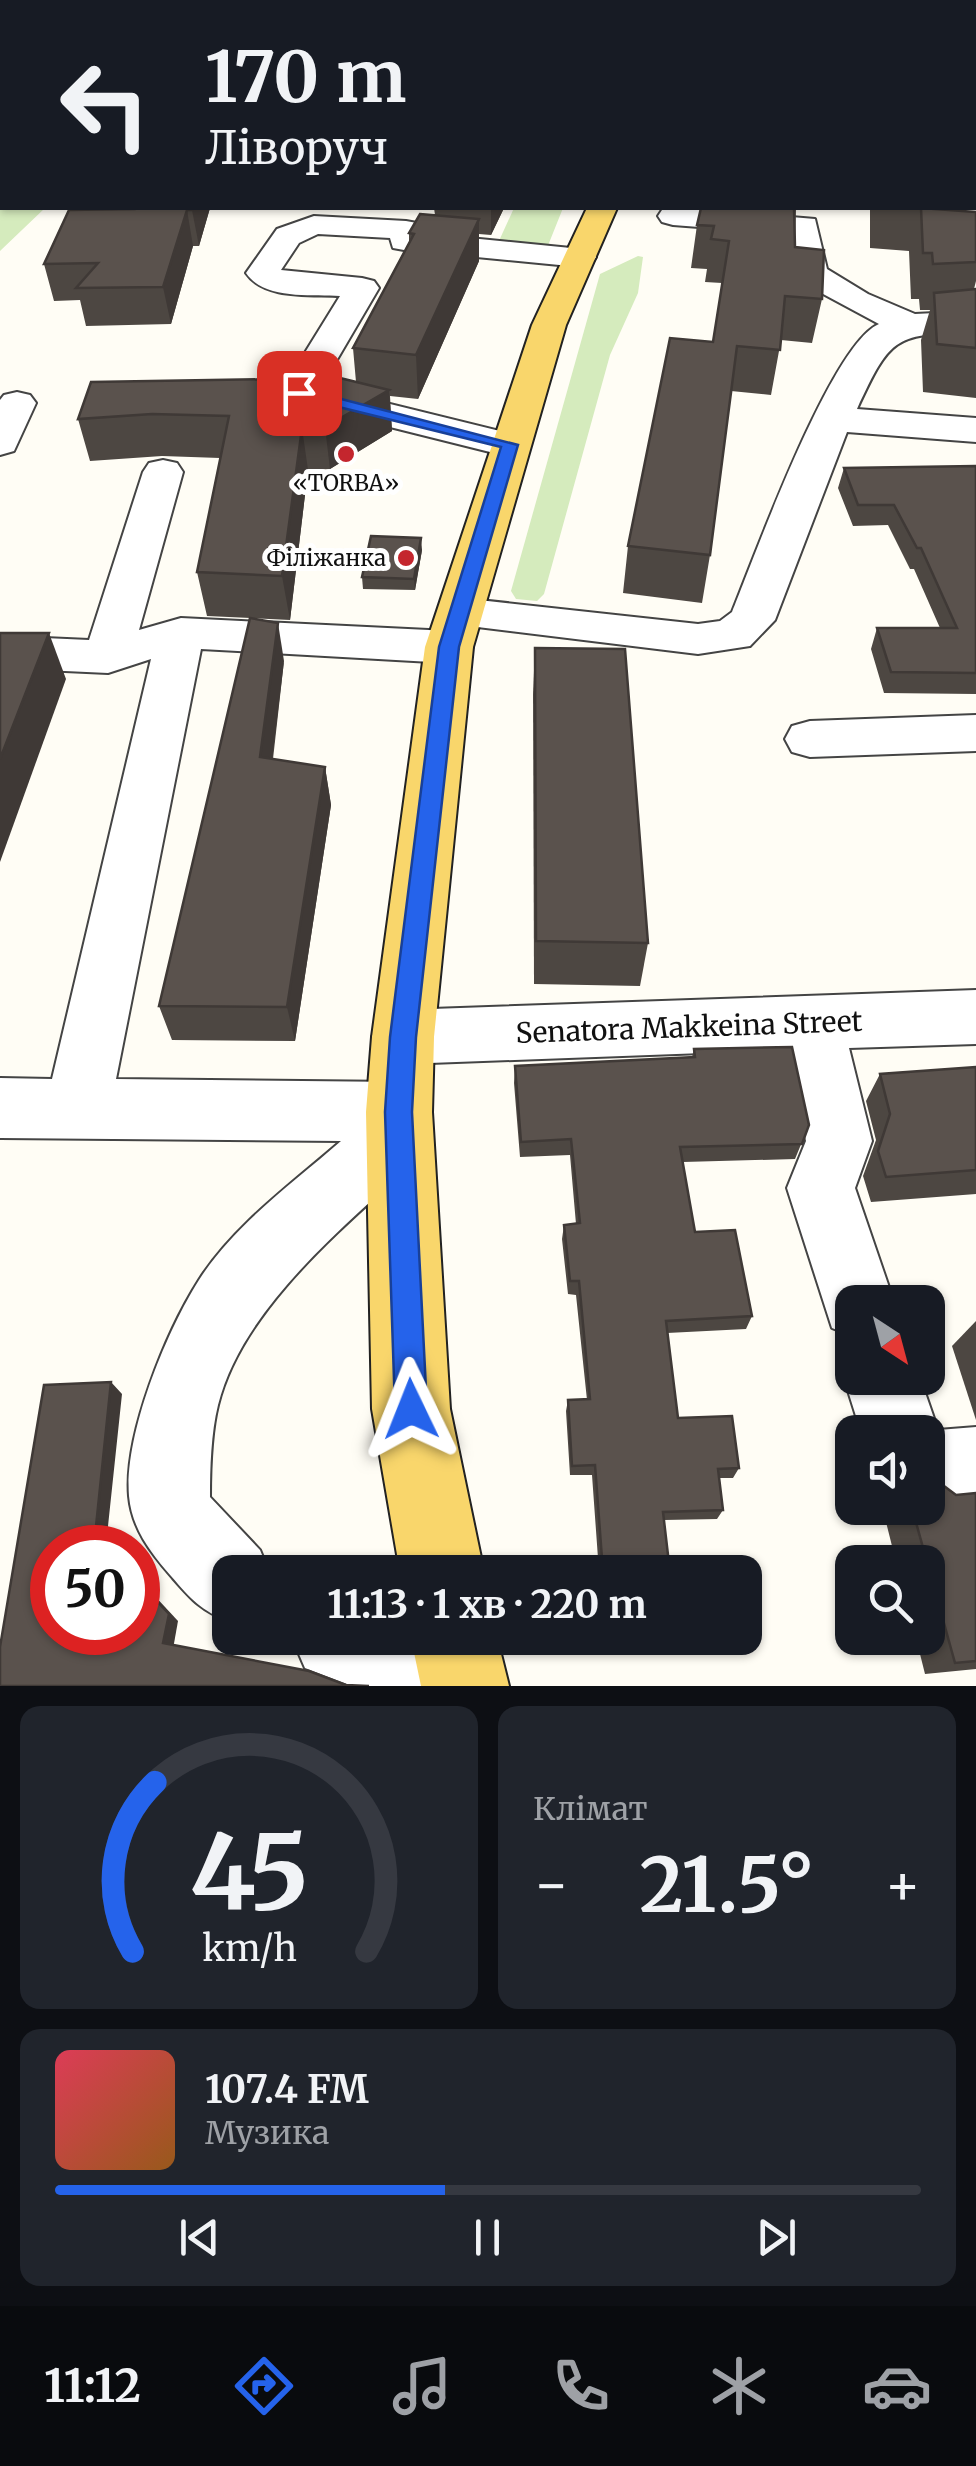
<!DOCTYPE html>
<html lang="uk">
<head>
<meta charset="utf-8">
<style>
  :root { --surface:#171b24; --page:#20242c; --text:#f1f3f6; --muted:#9ea1a6; --line:#363941; --accent:#2563eb }
  body { margin:0; font-family:Merriweather,serif; background:var(--page); color:var(--text); height:100vh; display:flex; flex-direction:column; font-size:38px; white-space:nowrap }
  * { box-sizing:border-box; margin:0 }
  p { font-size:32px; color:var(--muted) }
  .icon { flex:none; width:55px; height:55px; fill:none; stroke:currentColor; stroke-width:2; stroke-linecap:round; stroke-linejoin:round }
  .map { position:relative; height:1686px; overflow:hidden }
  .side { display:flex; flex-direction:column; gap:20px; padding:20px; background:#0d0f14; flex:1 }
  .side>* { flex:none }
  .top-card { position:absolute; left:0px; top:0px; width:978px; height:210px; box-shadow:0 2px 8px #0004; background:#171b24; color:var(--text); overflow:hidden }
  .needle { width:65px; rotate:144deg }
  .tools { position:absolute; left:835px; top:1285px; display:grid; gap:20px }
  .tools a { display:grid; place-items:center; width:110px; height:110px; border-radius:20px; background:var(--surface); box-shadow:0 2px 8px #0004; font-size:50px }
  .speed { position:absolute; left:30px; top:1525px; display:flex; gap:20px; font-size:50px; font-weight:700; text-align:center }
  .speed>* { display:grid; place-content:center; width:130px; height:130px; border-radius:50%; background:var(--surface); box-shadow:0 2px 8px #0004; line-height:1 }
  .speed .limit { border:15px solid #d22; background:#fff; color:#111 }
  .pin { position:absolute; display:grid; place-items:center; width:85px; height:85px; color:#fff; margin:-42px; border-radius:20px; box-shadow:0 5px 15px #0006 }
  .me { position:absolute; width:110px; margin:-55px; rotate:358deg; stroke-linejoin:round; filter:drop-shadow(0 0 8px #0008) }
  .turn { display:flex; align-items:center; gap:35px; height:210px; padding:0 40px; font-size:45px }
  .turn .icon { width:130px; height:130px; stroke-width:2.5 }
  .turn b { display:block; font-size:70px; line-height:85px }
  .big { font-size:75px; font-weight:700; line-height:1.1 }
  .side .card { flex:1; display:flex; flex-direction:column; justify-content:center; gap:15px; min-width:0; padding:0 35px; border-radius:20px; background:var(--page) }
  .side .dial { align-items:center; gap:0 }
  .dial svg { height:260px; overflow:visible; fill:none; stroke:var(--line); stroke-width:7; stroke-linecap:round; text-anchor:middle }
  .dial text { fill:var(--text); stroke:none }
  .song { display:flex; align-items:center; gap:30px }
  .cover { width:120px; height:120px; border-radius:15px; background:linear-gradient(135deg,hsl(350 70% 55%),hsl(30 70% 35%)) }
  .played { height:10px; border-radius:5px; background:linear-gradient(90deg,var(--accent) 45%,var(--line) 45%) }
  .keys { display:flex; justify-content:space-around; direction:ltr }
  .heat { display:flex; justify-content:space-between; align-items:center; font-size:55px; direction:ltr }
  .side .tiles { flex:1; display:grid; gap:20px; grid-template-columns:1fr 1fr }
  .card:last-child { grid-column:span 2 }
  .trip { position:absolute; left:212px; top:1555px; width:550px; height:100px; border-radius:20px; background:var(--surface); box-shadow:0 2px 8px #0004; font-weight:700; line-height:100px; text-align:center }
  .menu { display:flex; height:160px; justify-content:space-around; align-items:center; background:#090b0e; color:var(--muted) }
  .menu .icon { width:70px; height:70px }
  .menu .selected { color:var(--accent) }
  .menu b { font-size:45px; color:var(--text) }
  .map>svg:first-child { display:block }
  .green { fill:#d5ebbd }
  .lines { fill:none; stroke-linecap:round; stroke-linejoin:round }
  .minor-casing { stroke:#444; stroke-width:4 }
  .major-casing { stroke:#222; stroke-width:4 }
  .minor { fill:#fff; fill-rule:evenodd }
  .major { fill:#f9d66b; fill-rule:evenodd }
  .wall { fill:#4d4742 }
  .shaded-wall { fill:#3f3936 }
  .building { fill:#5a524d; stroke:#3f3936; stroke-width:2.5 }
  .route { fill:#2563eb; stroke:#184099; stroke-width:2.5 }
  .poi-dot { fill:#c4262e; stroke:#fff; stroke-width:4 }
  .labels { text-anchor:middle; dominant-baseline:central; stroke-width:10; stroke-linejoin:round; paint-order:stroke }
  .far-poi-label { font-size:22px; fill:#111; stroke:#fff }
  .street-label { font-size:28px; fill:#111; stroke:#fff }
</style>
</head>
<body>
<div class="map">
<svg width="976" height="1686" viewBox="0 0 976 1686">
  <rect width="100%" height="100%" fill="#fffdf5"/>
  <!-- green -->
  <g class="green">
    <polygon points="0,0 644,0 2,2 2,208 45,208 0,251"/>
    <polygon points="514,208 563,208 547,248 498,243"/>
    <polygon points="638,256 643,257 638,293 610,355 544,594 537,601 516,599 511,591 600,274"/>
  </g>
  <g class="lines">
    <defs>
      <g id="minor">
        <path d="M682,208L815,219L827,269L868,294L915,314L976,311V331C895,336 892,333 857,409L976,418V442L847,432L775,620L750,646L698,654L445,623L438,613L445,603L461,598L698,624L720,621L732,612C754,558 831,344 879,324L799,281L795,274L790,234L673,225L662,222L658,216L662,210Z"/>
        <path d="M314,216L406,221L417,223L419,233L591,250L596,257L591,264L580,267L404,250L393,248L390,238L318,234L299,243L281,270L362,278L374,281L379,288L321,387L524,437L530,445L524,453L510,457L286,401L280,393L340,296C311,294 264,300 246,273L277,229Z"/>
        <polygon points="17,392 30,395 36,403 14,451 0,455 0,400 4,395"/>
        <path d="M163,460L177,463L183,472L139,630L181,618L449,631L466,636L473,647L466,658L449,663L201,649L116,1079L399,1082L422,1091L432,1112L428,1120L433,1132L423,1154C351,1221 243,1305 218,1405C211,1433 210,1468 210,1497L260,1550L269,1572H230V1622C200,1610 192,1600 171,1576C151,1553 132,1529 129,1496C124,1435 166,1332 199,1280C234,1225 293,1183 341,1141L0,1138V1078L52,1079L151,659L108,673L0,668V636L89,640L143,472L149,463Z"/>
        <polygon points="976,715 976,751 810,757 792,752 785,739 792,726 810,721"/>
        <polygon points="976,990 976,1044 849,1048 872,1141 855,1188 894,1302 852,1302 852,1336 832,1328 787,1188 806,1141 787,1050 403,1064 381,1056 372,1037 381,1018 403,1010"/>
        <polygon points="852,1358 852,1378 920,1378 938,1430 976,1427 976,1507 928,1511 920,1508 928,1508 928,1432 861,1432 844,1378"/>
        <polygon points="292,1638 478,1638 492,1643 505,1674 500,1686 352,1686 305,1668"/>
      </g>
      <g id="major">
        <polygon points="587,208 617,208 566,325 473,647 434,1037 432,1112 450,1409 484,1572 400,1572 372,1409 366,1112 372,1037 425,647 532,325"/>
        <polygon points="411,1638 497,1638 509,1686 421,1686"/>
      </g>
    </defs>
    <!-- minor casing -->
    <use href="#minor" class="minor-casing"/>
    <!-- major casing -->
    <use href="#major" class="major-casing"/>
    <!-- minor -->
    <use href="#minor" class="minor"/>
    <!-- major -->
    <use href="#major" class="major"/>
  </g>
  <!-- wall -->
  <g class="wall">
    <polygon points="965,0 976,0 976,164 975,2 965,2"/>
    <polygon points="210,208 199,246 193,246 171,324 86,326 80,300 54,301 44,264 69,210"/>
    <polygon points="434,208 504,208 491,235 479,234 479,261 418,399 390,396 392,431 330,469 308,470 290,620 207,616 197,572 220,458 162,456 90,461 78,419 356,382 353,348 409,242 409,233 435,215"/>
    <polygon points="701,208 796,208 795,247 822,299 812,343 781,340 771,395 731,391 710,555 702,603 623,593 628,546 713,342 722,283 705,282 707,269 691,268 697,225"/>
    <polygon points="870,208 938,208 976,212 976,281 974,289 976,289 976,398 923,392 921,340 930,310 920,310 919,299 911,299 909,251 870,248"/>
    <polygon points="976,466 976,694 884,693 871,649 877,628 940,628 914,569 910,569 888,525 853,526 838,488 844,468"/>
    <polygon points="422,550 415,590 363,589 362,577"/>
    <polygon points="535,648 648,943 640,986 534,984 533,694"/>
    <polygon points="284,661 273,759 325,767 331,805 295,1041 172,1040 159,1006"/>
    <polygon points="694,1049 809,1125 795,1159 683,1162 695,1232 752,1316 746,1329 667,1333 678,1418 739,1468 733,1478 719,1478 723,1510 717,1519 664,1520 670,1572 599,1572 592,1475 570,1475 566,1411 568,1400 587,1400 576,1295 568,1294 562,1239 564,1225 576,1224 570,1155 520,1157 514,1083 515,1066 692,1057"/>
    <polygon points="976,1067 976,1194 871,1202 863,1176 876,1140 866,1101 880,1074"/>
    <polygon points="976,1321 976,1420 952,1346"/>
    <polygon points="976,1493 976,1669 925,1674 916,1638 928,1638 928,1562 896,1562 883,1510 885,1508 928,1508 956,1495"/>
  </g>
  <!-- shaded-wall -->
  <g class="shaded-wall">
    <polygon points="497,0 511,0 510,2 495,2"/>
    <polygon points="2,85 2,112 0,114 0,87"/>
    <polygon points="193,208 210,208 199,246 192,210"/>
    <polygon points="491,208 504,208 491,235"/>
    <polygon points="187,210 193,246 171,324 163,287"/>
    <polygon points="479,219 479,261 418,399 416,355"/>
    <polygon points="389,390 392,431 330,469 325,427"/>
    <polygon points="302,428 308,470 290,620 282,576"/>
    <polygon points="421,538 422,550 415,590 414,579"/>
    <polygon points="278,623 284,661 268,794 260,757"/>
    <polygon points="49,633 66,679 0,862 0,759"/>
    <polygon points="325,767 331,805 295,1041 287,1007"/>
    <polygon points="111,1382 122,1394 106,1545 109,1548 106,1548 95,1536"/>
    <polygon points="138,1578 178,1621 173,1649 163,1643 138,1581"/>
  </g>
  <!-- building -->
  <g class="building">
    <polygon points="207,0 497,0 495,2 204,2"/>
    <polygon points="801,0 843,0 842,2 800,2"/>
    <polygon points="0,24 2,24 2,85 0,87"/>
    <polygon points="136,208 193,208 192,210 187,210 163,287 76,288 98,263 44,264 69,210 135,209"/>
    <polygon points="701,208 794,208 795,247 824,250 822,299 785,296 780,350 737,346 710,555 628,546 670,338 713,342 729,241 711,239 714,226 697,225"/>
    <polygon points="921,208 976,212 976,262 933,264 932,253 923,253"/>
    <polygon points="420,214 479,219 416,355 353,348 414,234 409,233"/>
    <polygon points="976,289 976,348 937,344 934,293"/>
    <polygon points="340,378 389,390 325,427 302,428 282,576 197,572 229,416 152,414 78,419 91,382"/>
    <polygon points="976,466 976,673 891,672 877,628 957,628 921,548 917,548 894,505 858,505 844,468"/>
    <polygon points="371,536 421,538 414,579 362,577"/>
    <polygon points="250,618 278,623 260,757 325,767 287,1007 159,1006"/>
    <polygon points="0,633 49,633 0,759"/>
    <polygon points="535,648 625,649 648,943 536,941"/>
    <polygon points="792,1047 809,1125 802,1144 680,1147 695,1232 735,1230 752,1316 666,1321 678,1418 732,1416 739,1468 718,1469 723,1510 663,1512 670,1572 603,1572 595,1465 572,1466 568,1400 590,1399 579,1281 570,1281 564,1225 580,1223 571,1139 521,1142 515,1066 695,1057 694,1049"/>
    <polygon points="976,1067 976,1170 886,1177 878,1151 890,1114 880,1074"/>
    <polygon points="111,1382 95,1536 106,1548 52,1548 52,1632 138,1632 138,1581 169,1614 163,1643 309,1671 346,1685 369,1686 0,1686 0,1647 44,1385"/>
    <polygon points="944,1486 956,1495 976,1493 976,1661 955,1663 912,1508 928,1508 928,1488"/>
  </g>
  <!-- route -->
  <polygon class="route" points="299,388 518,445 459,647 416,1037 412,1112 427,1409 422,1420 411,1425 400,1420 395,1409 385,1112 390,1037 439,647 501,447 294,396 294,389"/>
  <!-- markers -->
  <g class="poi-dot">
    <circle cx="346" cy="454" r="10"/>
    <circle cx="406" cy="558" r="10"/>
  </g>
  <g class="labels">
    <!-- far-poi labels -->
    <g class="far-poi-label">
      <text x="346" y="483">«TORBA»</text>
      <text x="386" y="558" text-anchor="end">Філіжанка</text>
    </g>
    <!-- street labels -->
    <g class="street-label">
      <text transform="translate(689 1027) rotate(-2)">Senatora Makkeina Street</text>
    </g>
  </g>
</svg>
<div class="tools">
<a><svg class="needle" viewBox="-14 -14 28 28"><path d="M0-13l5 13h-10z" fill="#e53935"/><path d="M0 13l5-13h-10z" fill="#9ea1a6"/></svg></a>
<a><svg class="icon" aria-label="sound" viewBox="0 0 24 24"><path d="M4 9h4l5-4v14l-5-4H4zM17 9q2 3 0 6"/></svg></a>
<a><svg class="icon" aria-label="search" viewBox="0 0 24 24"><circle cx="10" cy="10" r="6"/><path d="M15 15l6 6"/></svg></a>
</div>
<div class="speed"><div class="limit">50</div></div>
<div class="pin" style="left:299px;top:393px;background:#d93025"><svg class="icon" aria-label="arrive" viewBox="0 0 24 24"><path d="M6 21V4h12l-3 4 3 4H6"/></svg></div>
<svg class="me" style="left:411px;top:1409px" viewBox="-20 -20 40 40"><path d="M0-17L14 15 0 8-14 15z" fill="#2563eb" stroke="#fff" stroke-width="4"/></svg>
<div class="trip">11:13 · 1 хв · 220 m</div>
<div class="top-card">
<div class="turn"><svg class="icon" aria-label="left" viewBox="0 0 24 24"><path d="M17 20v-9H6M10 6l-5 5 5 5"/></svg><div><b>170 m</b>Ліворуч</div></div>
</div>
</div>
<section class="side">
<div class="tiles">
<div class="card dial"><svg viewBox="0 0 100 80">
<path d="M14 69A42 42 0 1 1 86 69"/>
<path d="M14 69A42 42 0 0 1 21 17" stroke="#2563eb"/>
<text x="50" y="56" font-size="32" font-weight="700">45</text>
<text x="50" y="72" font-size="11">km/h</text>
</svg></div>
<div class="card"><p>Клімат</p>
<div class="heat"><a>−</a><b class="big">21.5°</b><a>+</a></div>
</div>
<div class="card">
<div class="song"><i class="cover"></i><div><b>107.4 FM</b><p>Музика</p></div></div>
<div class="played"></div>
<div class="keys"><svg class="icon" aria-label="previous" viewBox="0 0 24 24"><path d="M18 5L8 12l10 7zM5 5v14"/></svg><svg class="icon" aria-label="pause" viewBox="0 0 24 24"><path d="M8 5v14M16 5v14"/></svg><svg class="icon" aria-label="next" viewBox="0 0 24 24"><path d="M6 5l10 7-10 7zM19 5v14"/></svg></div>
</div>
</div>
</section>
<nav class="menu">
<b>11:12</b>
<svg class="icon selected" aria-label="directions" viewBox="0 0 24 24"><path d="M12 3l9 9-9 9-9-9zM9 14v-3h6M13 9l2 2-2 2"/></svg>
<svg class="icon" aria-label="music" viewBox="0 0 24 24"><path d="M9 18V5l10-2v13"/><circle cx="6" cy="18" r="3"/><circle cx="16" cy="16" r="3"/></svg>
<svg class="icon" aria-label="phone" viewBox="0 0 24 24"><path d="M5 4h4l2 5-3 2q2 4 5 5l2-3 5 2v4C11 20 4 13 5 4z"/></svg>
<svg class="icon" aria-label="climate" viewBox="0 0 24 24"><path d="M12 3v18M4 7l16 10M4 17L20 7"/></svg>
<svg class="icon" aria-label="car" viewBox="0 0 24 24"><path d="M5 17H2v-5l4-1 3-4h7l3 4 3 1v5h-3M9 17h6M6 11h13"/><circle cx="7" cy="17" r="2"/><circle cx="17" cy="17" r="2"/></svg>
</nav>
</body>
</html>
